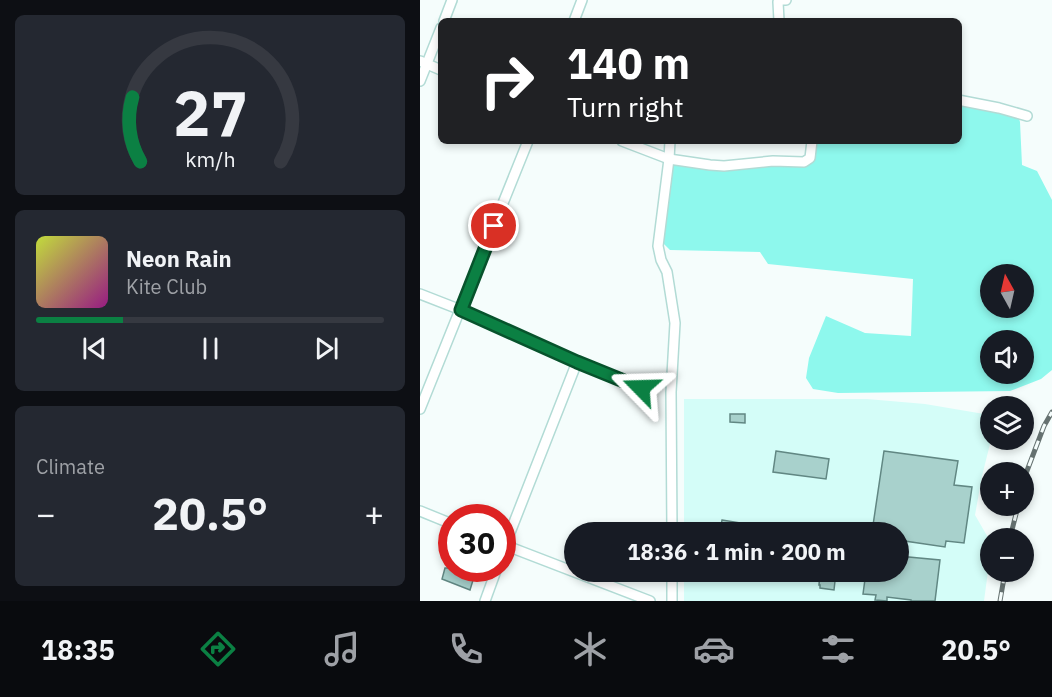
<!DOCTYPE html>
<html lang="en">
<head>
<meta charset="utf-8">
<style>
  :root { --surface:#171b24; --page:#242831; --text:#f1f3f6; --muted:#9ea1a6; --line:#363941; --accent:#0b8043 }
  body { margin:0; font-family:"IBM Plex Sans",sans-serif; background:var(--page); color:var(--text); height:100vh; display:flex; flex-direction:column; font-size:22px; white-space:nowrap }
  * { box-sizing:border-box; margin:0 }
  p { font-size:20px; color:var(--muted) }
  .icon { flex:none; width:33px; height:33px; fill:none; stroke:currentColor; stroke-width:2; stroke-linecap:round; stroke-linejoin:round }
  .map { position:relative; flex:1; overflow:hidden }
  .details { display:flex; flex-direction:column; gap:15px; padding:15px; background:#0d0f14; width:420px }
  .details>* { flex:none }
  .guide { position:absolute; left:18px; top:18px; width:524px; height:126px; border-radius:9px; box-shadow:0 3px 9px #0003; background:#202124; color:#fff; overflow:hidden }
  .needle { width:39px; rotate:352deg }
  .controls { position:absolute; left:560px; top:264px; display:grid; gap:12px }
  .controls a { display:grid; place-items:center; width:54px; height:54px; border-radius:50%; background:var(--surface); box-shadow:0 3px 9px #0003; font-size:30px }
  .speed { position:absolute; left:18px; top:504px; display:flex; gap:12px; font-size:30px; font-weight:700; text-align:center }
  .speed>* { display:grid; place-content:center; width:78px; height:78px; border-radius:50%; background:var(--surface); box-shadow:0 3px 9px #0003; line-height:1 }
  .speed .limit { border:9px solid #d22; background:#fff; color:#111 }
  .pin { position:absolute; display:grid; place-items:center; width:51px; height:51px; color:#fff; margin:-26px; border:3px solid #fff; border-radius:50%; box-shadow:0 2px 6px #0007 }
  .me { position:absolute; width:66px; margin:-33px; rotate:292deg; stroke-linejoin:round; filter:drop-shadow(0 0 4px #0008) }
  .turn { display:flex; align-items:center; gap:21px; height:126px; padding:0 30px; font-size:27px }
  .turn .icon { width:78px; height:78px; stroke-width:2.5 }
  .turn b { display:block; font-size:42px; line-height:51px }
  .big { font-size:45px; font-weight:700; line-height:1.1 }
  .details .tile { flex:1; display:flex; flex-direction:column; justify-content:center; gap:9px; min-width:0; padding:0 21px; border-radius:9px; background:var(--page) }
  .details .dial { align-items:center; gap:0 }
  .dial svg { height:156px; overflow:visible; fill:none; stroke:var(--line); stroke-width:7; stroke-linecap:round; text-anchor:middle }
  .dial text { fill:var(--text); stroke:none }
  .song { display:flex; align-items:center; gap:18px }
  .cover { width:72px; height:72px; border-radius:9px; background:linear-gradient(135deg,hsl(70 70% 55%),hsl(310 70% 35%)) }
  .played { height:6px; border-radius:3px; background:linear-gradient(90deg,var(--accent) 25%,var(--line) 25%) }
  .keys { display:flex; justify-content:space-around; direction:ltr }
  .heat { display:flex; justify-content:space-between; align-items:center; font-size:33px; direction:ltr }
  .trip { position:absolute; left:144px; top:522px; width:345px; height:60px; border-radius:30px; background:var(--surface); box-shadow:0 3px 9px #0003; font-weight:700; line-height:60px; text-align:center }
  .tab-bar { display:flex; height:96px; justify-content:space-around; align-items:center; background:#090b0e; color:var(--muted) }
  .tab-bar .icon { width:42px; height:42px }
  .tab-bar .on { color:var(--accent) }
  .tab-bar b { font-size:27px; color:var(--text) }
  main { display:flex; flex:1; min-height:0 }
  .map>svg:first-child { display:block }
  .built { fill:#d4fdf8 }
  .green { fill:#8ef8ed; fill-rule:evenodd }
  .building { fill:#a8d1cc; stroke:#618783; stroke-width:1.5 }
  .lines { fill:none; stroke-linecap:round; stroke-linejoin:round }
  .minor-casing { stroke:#b2dbd5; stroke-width:12 }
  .minor { stroke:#fff; stroke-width:9 }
  .rail-casing { stroke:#667271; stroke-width:5 }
  .rail { stroke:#f5fdfc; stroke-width:3; stroke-dasharray:9; stroke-linecap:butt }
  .route-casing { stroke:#07532c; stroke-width:15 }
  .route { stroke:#0b8043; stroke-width:10 }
</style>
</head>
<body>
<main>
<section class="details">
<div class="tile dial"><svg viewBox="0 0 100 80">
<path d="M14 69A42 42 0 1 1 86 69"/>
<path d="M14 69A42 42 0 0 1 10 36" stroke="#0b8043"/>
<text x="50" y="56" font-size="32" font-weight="700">27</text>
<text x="50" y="72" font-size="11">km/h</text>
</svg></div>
<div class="tile">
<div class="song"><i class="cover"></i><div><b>Neon Rain</b><p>Kite Club</p></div></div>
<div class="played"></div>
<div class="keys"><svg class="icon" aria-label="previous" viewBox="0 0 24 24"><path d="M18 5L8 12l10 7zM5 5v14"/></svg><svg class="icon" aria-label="pause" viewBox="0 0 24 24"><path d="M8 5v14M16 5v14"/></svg><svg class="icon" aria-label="next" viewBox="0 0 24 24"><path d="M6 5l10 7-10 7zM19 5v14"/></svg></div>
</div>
<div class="tile"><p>Climate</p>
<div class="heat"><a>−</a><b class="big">20.5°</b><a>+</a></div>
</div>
</section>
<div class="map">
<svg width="632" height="601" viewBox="0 0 632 601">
  <rect width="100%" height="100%" fill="#f5fdfc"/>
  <!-- built -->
  <polygon class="built" points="264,399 447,399 505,404 570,415 570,440 571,440 562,476 555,515 570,541 570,556 564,601 264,601 264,572 478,572 478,532 264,532"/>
  <!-- green -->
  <path class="green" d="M539,101L598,115L600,122L602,165L617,171L632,200V370L621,379L590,391L418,393L393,389L386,378L389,358L406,316L445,333L491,336L493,279L348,264L340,252L250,250L243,243L239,236L250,159L385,163L388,141H538ZM570,274H603V308H570ZM570,340H603V374H570Z"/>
  <!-- building -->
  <g class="building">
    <polygon points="310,414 325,414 325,423 310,422"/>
    <polygon points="356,451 409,459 406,479 353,472"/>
    <polygon points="464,451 538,461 534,485 552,487 544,543 526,541 525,547 478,540 478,532 452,532"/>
    <polygon points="302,520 321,523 319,532 300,532"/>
    <polygon points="358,523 394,528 394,532 357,532"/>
    <polygon points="478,556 520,560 515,601 491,601 491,600 467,597 467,601 455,600 456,595 443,594 446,572 478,572"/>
    <polygon points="25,568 36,568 54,577 50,590 22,579"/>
    <polygon points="400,572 416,572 414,590 400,588 400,585 399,585"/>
  </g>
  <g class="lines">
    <defs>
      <g id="minor">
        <polyline points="24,21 32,0"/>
        <polyline points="154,21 162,0"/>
        <polyline points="359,21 358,2 361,0 366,0"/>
        <polyline points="0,61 21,70"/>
        <polyline points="0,81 21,28"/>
        <polyline points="538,100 579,108 607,116"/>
        <polyline points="202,141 249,159 290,165 304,166 353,161 384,162 390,158 392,141"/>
        <polyline points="250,141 249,159 238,246 241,260 247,272 255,323 251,392 252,532"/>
        <polyline points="0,294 41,310 157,362 221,388"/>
        <polyline points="0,409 108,141"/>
        <polyline points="0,511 32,524"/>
        <polyline points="82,544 230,601"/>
        <polyline points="82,553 157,362"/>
        <polyline points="252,572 252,601"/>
        <polyline points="65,601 77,568"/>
      </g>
    </defs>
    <!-- minor casing -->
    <use href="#minor" class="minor-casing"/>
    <!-- minor -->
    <use href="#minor" class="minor"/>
    <defs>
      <g id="rail">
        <polyline points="603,483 605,476 624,426 632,412"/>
        <polyline points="590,538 598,506"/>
        <polyline points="580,601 585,572"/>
      </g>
    </defs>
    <!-- rail casing -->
    <use href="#rail" class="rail-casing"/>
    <!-- rail -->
    <use href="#rail" class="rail"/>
  </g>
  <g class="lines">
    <defs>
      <polyline id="route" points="74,226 41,310 157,362 221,388"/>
    </defs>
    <!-- route casing -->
    <use href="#route" class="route-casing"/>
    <!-- route -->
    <use href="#route" class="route"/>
  </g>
</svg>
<div class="controls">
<a><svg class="needle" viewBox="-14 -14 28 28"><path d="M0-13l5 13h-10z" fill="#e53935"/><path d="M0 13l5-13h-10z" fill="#9ea1a6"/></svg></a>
<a><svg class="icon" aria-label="sound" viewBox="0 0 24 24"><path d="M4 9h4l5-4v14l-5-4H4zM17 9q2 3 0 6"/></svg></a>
<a><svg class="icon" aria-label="layers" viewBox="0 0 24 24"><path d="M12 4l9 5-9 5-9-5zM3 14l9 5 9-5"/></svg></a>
<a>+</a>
<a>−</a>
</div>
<div class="speed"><div class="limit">30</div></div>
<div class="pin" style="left:74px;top:226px;background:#d93025"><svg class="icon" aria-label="arrive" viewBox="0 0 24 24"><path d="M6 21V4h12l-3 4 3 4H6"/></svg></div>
<svg class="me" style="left:221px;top:388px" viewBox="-20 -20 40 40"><path d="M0-17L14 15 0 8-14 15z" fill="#0b8043" stroke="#fff" stroke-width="4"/></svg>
<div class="trip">18:36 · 1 min · 200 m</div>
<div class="guide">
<div class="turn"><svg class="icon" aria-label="right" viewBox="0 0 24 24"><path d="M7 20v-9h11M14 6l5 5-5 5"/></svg><div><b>140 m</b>Turn right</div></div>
</div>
</div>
</main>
<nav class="tab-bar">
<b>18:35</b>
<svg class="icon on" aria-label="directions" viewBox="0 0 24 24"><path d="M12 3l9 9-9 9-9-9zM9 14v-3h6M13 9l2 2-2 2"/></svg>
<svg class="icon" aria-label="music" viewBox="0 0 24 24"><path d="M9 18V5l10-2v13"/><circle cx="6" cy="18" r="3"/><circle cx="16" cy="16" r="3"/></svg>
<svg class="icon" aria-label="phone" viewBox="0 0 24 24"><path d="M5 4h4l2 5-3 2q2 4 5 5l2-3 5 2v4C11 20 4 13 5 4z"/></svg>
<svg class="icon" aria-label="climate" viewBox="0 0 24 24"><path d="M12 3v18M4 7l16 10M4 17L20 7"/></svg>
<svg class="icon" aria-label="car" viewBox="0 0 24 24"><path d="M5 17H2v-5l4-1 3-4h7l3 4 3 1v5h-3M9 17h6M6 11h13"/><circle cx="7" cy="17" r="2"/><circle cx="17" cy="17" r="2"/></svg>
<svg class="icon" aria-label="filters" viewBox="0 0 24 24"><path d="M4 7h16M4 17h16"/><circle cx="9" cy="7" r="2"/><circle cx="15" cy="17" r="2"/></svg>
<b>20.5°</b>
</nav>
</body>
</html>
